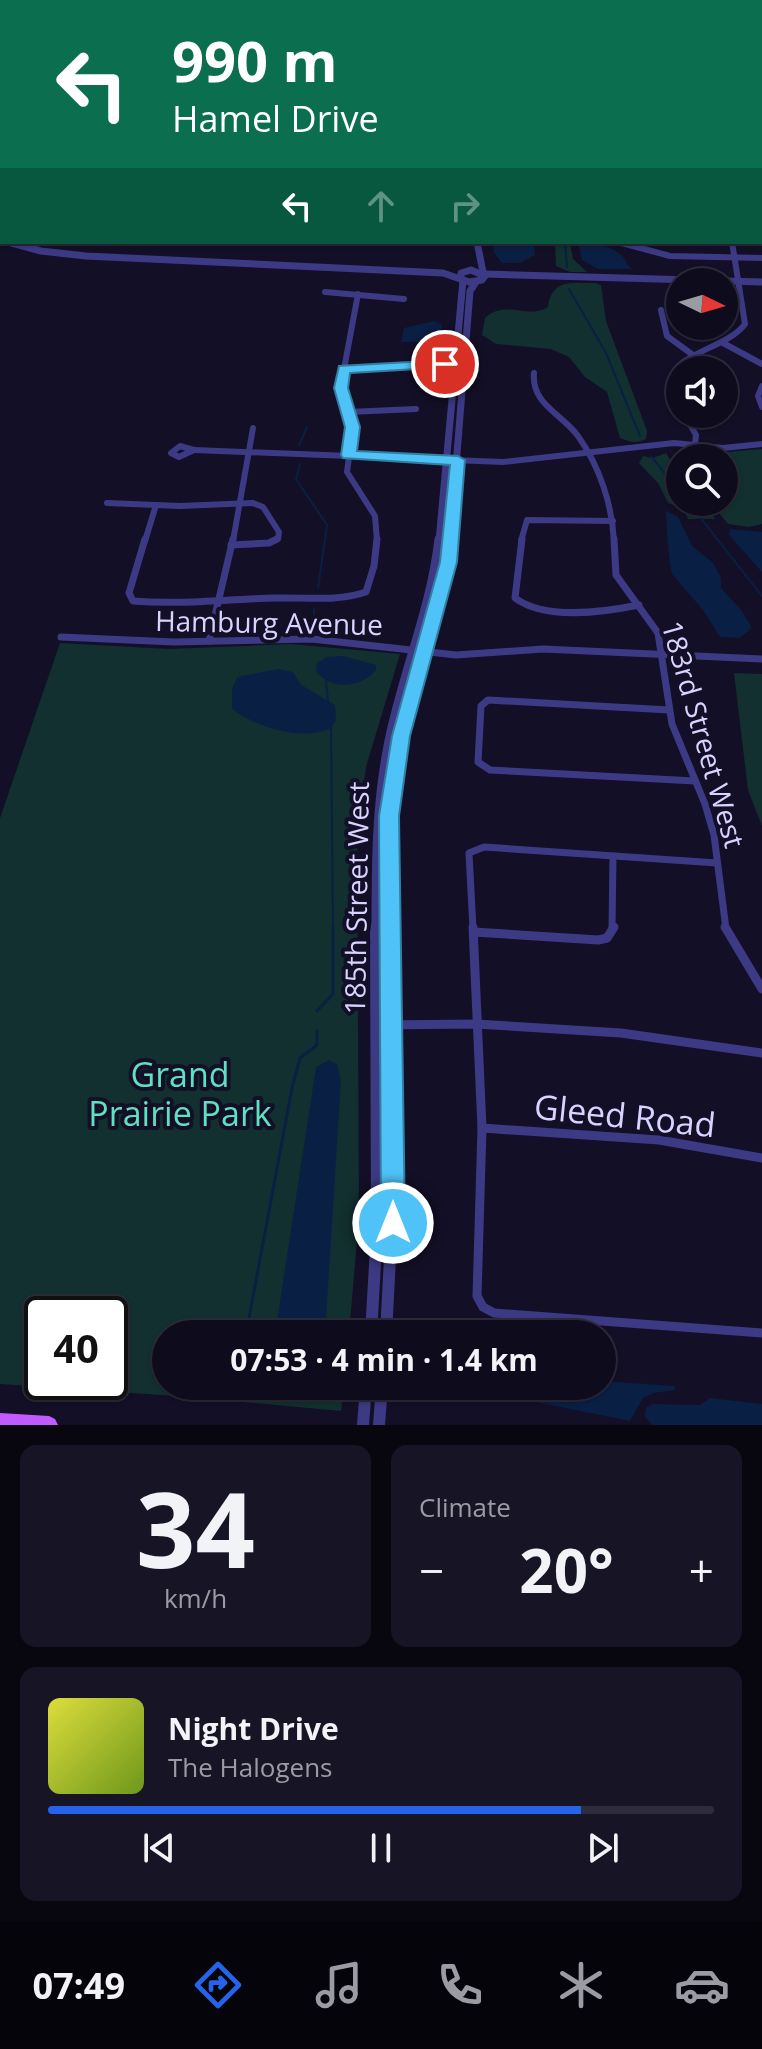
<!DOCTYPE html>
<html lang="en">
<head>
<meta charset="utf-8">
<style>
  :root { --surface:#0e0b1c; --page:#171425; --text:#f1f3f6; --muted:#9b9ba3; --line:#2e2b3b; --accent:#2563eb }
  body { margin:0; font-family:"Open Sans",sans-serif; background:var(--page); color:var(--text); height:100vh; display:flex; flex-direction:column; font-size:30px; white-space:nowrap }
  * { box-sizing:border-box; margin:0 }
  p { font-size:26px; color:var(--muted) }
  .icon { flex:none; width:44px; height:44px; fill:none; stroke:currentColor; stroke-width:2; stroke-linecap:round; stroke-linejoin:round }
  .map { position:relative; height:1425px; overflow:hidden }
  .details { display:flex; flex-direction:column; gap:20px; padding:20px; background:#08060f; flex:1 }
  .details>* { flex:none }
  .top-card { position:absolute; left:0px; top:0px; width:762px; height:244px; box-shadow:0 2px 6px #0004,0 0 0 2px var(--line); background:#0b6e4f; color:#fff; overflow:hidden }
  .needle { width:52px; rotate:95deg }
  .controls { position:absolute; left:666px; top:268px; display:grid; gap:16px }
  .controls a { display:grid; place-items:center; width:72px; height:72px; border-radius:50%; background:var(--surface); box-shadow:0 2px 6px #0004,0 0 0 2px var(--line); font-size:40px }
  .speed { position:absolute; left:24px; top:1296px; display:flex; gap:16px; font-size:40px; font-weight:700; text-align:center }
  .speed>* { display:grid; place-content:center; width:104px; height:104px; border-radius:50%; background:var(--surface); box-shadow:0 2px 6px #0004,0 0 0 2px var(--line); line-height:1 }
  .speed .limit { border:4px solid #111; border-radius:12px; background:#fff; color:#111 }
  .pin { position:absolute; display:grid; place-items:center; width:68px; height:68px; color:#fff; margin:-34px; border:4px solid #fff; border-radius:50%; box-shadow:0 2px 8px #0007 }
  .me { position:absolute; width:88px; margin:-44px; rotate:0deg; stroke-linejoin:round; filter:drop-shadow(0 0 6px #0008) }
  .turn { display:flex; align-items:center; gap:28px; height:168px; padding:0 40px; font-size:36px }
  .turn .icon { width:104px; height:104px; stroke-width:2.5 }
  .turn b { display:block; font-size:56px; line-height:68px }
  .lanes { display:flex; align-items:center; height:76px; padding:0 40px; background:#0003; justify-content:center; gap:40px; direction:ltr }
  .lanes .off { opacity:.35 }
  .big { font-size:60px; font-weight:700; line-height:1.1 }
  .details .widget { flex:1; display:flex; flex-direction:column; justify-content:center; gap:12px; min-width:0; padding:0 28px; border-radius:16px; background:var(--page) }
  .details .dial { align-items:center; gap:0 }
  .dial b { font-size:104px; line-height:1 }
  .song { display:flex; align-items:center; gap:24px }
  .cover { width:96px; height:96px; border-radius:12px; background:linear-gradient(135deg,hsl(60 70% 55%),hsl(80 70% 35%)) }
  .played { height:8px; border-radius:4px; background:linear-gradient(90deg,var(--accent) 80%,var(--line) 80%) }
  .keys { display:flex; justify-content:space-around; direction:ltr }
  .heat { display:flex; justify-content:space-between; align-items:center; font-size:44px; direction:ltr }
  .details .tiles { flex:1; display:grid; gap:20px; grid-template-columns:1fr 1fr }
  .widget:last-child { grid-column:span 2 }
  .trip { position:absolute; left:152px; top:1320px; width:464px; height:80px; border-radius:40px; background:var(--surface); box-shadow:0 2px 6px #0004,0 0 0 2px var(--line); font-weight:700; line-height:80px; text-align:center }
  .menu { display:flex; height:128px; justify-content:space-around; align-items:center; background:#06040b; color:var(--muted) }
  .menu .icon { width:56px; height:56px }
  .menu .active { color:var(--accent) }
  .menu b { font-size:36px; color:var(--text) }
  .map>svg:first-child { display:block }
  .green { fill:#12302f; fill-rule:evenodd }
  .water { fill:#0a1f44 }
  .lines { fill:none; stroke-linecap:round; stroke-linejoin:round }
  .stream-far1 { stroke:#0a1f44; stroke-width:2 }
  .stream { stroke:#0a1f44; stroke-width:3 }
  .minor-far3 { stroke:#3d3a85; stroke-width:4 }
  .minor-far2 { stroke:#3d3a85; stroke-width:6 }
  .minor-far1 { stroke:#3d3a85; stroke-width:7 }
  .minor { stroke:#3d3a85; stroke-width:9 }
  .tertiary-far3 { stroke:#3d3a85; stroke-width:6 }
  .tertiary-far2 { stroke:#3d3a85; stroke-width:7 }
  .tertiary-far1 { stroke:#3d3a85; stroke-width:9 }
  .tertiary { stroke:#3d3a85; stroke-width:12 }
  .secondary { stroke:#6f6bff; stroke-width:6 }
  .primary { fill:#c25bff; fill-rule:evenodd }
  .route { fill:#4fc3f7; stroke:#337fa1; stroke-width:2 }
  .labels { text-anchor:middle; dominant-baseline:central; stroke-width:8; stroke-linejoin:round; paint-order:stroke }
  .street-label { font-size:28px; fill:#d9d4ff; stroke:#130f26 }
  .near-park-label { font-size:34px; fill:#5fe0c0; stroke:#130f26 }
  .near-street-label { font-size:34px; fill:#d9d4ff; stroke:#130f26 }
</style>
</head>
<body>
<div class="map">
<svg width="762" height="1425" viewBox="0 0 762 1425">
  <rect width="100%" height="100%" fill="#130f26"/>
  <!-- green -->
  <g class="green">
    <polygon points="555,242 570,242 573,259 587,272 570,272 556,266"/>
    <path d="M595,283L601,285L606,321L647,431L646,439C637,444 629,442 620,438L607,392L585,377L569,357L551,349L496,344L482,335L485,318C505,299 528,320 548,307C552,278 572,283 595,283Z"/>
    <polygon points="762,449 762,524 749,527 728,524 710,502 724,502 724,458 699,458 702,450 727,452"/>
    <polygon points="666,453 680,475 680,502 704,502 715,519 688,519 684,509 668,503 658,483 639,463 643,456 653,458"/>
    <path d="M60,643L169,649L291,644L400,654L366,767L357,836L359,1217L349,1334H166V1386H192L190,1397L0,1384V818ZM42,1314H110V1382H42Z"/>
    <polygon points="734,673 762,674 762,826 748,790"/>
    <polygon points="212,1386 344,1386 341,1411 209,1399"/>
  </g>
  <!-- water -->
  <g class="water">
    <polygon points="493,242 534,242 535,255 520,263 502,263 494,253"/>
    <path d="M578,242C593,242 610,245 621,255C627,260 625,265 633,269H598L582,260Z"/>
    <polygon points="434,321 442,325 440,342 401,342 404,328"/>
    <path d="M666,511L678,517L692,546L713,563L721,578V588L742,611L751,626L750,630L739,638L720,637L703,610L673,575C669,569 666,521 666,511Z"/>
    <polygon points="730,529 762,532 762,572 729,535"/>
    <path d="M343,656L376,665V670C362,688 330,691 316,671L317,663L327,657Z"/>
    <path d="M278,669L293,672L301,685L335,705L336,720L331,728C302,742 256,727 232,709V689L237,677Z"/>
    <polygon points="329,1060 337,1064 341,1081 325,1334 275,1334 316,1067"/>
    <polygon points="602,1381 675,1386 675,1390 653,1393 643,1398 630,1421 506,1396 510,1388 602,1386"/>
    <polygon points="710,1398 762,1404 762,1425 652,1425 645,1416 646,1408 652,1404 700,1405"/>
  </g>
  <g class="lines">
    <!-- stream-far1 -->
    <g class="stream-far1">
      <polyline points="565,242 567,267"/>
      <polyline points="569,289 606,353 640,436"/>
      <polyline points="299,446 307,427"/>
      <polyline points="651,456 680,492"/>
      <polyline points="300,464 296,479 327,525 318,588"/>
      <polyline points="688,502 762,596"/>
      <polyline points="314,609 314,627"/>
      <polyline points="326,680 328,701"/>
      <polyline points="331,727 333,929"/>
    </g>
    <!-- stream -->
    <g class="stream">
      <polyline points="317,1011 333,994 333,927"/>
      <polyline points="246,1334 292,1088 300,1058 317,1045 317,1031"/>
    </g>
    <!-- minor-far3 -->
    <g class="minor-far3">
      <polyline points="310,0 367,2"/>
      <polyline points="273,2 276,0"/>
    </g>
    <!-- minor-far2 -->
    <g class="minor-far2">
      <polyline points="618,242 670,256 762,258"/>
      <polyline points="325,292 404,299"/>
      <polyline points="358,294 341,385 353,427 347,472 375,516 377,541"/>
      <polyline points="661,310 667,336 693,355"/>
      <polyline points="723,343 762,364"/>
      <polyline points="344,369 455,365"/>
      <path d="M534,373C531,404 562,414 578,436C600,467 612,505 614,541"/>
      <polyline points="762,386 758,396 762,407"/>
      <path d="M680,407C678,400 671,389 671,382C671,354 728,348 745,324L732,242"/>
      <polyline points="348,412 416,409"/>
      <polyline points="684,414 696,435 695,444"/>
      <polygon points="180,446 194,450 179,457 171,453"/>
      <polyline points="194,450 503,462 674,443 723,448 762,444"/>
      <polyline points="107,503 180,506 253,503 263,507 279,532 278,539 273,541"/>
      <polyline points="145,541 156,505"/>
      <polyline points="233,541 253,428"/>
      <polyline points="521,541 527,520 613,521"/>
    </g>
    <!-- minor-far1 -->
    <g class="minor-far1">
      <path d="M145,539L129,593L133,601C180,605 227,599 275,598C306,597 336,602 366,592L374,566L377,539"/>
      <path d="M522,539L515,598C546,621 604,612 639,605"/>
      <polyline points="614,539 616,575 658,633 672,724 705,804 714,835 726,929"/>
      <polyline points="231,545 269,543 277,539"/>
      <polyline points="61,637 174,642 312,639 456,655 543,649 762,659"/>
      <polyline points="209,641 233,539"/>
      <polyline points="669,710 488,700 481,706 478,762 490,770 695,781"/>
      <polyline points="473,929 469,853 484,847 717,863"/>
      <polyline points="612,929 613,856"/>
    </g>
    <!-- minor -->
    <g class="minor">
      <polyline points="473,927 482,1128 477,1296 483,1307 494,1313 762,1333"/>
      <polyline points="725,927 762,989"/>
      <polyline points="474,932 598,940 607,938 614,927"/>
      <polyline points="377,1025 476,1024 621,1033 762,1053"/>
      <polyline points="482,1128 659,1140 762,1158"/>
    </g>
    <!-- tertiary-far3 -->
    <polyline class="tertiary-far3" points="0,114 2,111"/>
    <!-- tertiary-far2 -->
    <g class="tertiary-far2">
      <polyline points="8,242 41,251 86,256 443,273 469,282 482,280 485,276 471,270 461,273 461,278"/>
      <polyline points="477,242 483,272"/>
      <polyline points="484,274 762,282"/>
      <polyline points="439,541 463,280"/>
      <polyline points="450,541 470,291 476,282"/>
    </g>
    <!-- tertiary-far1 -->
    <g class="tertiary-far1">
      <path d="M376,929C376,865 376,804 389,741C403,672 431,609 439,539"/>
      <polyline points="390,929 389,816 401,736 448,562 450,539"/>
    </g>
    <!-- tertiary -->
    <g class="tertiary">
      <polyline points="371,1334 377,1229 376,927"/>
      <polyline points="386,1334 393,1200 390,927"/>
      <polyline points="363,1425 366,1386"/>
      <polyline points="379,1425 382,1386"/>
    </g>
    <!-- secondary -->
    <polyline class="secondary" points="561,0 568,2"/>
    <!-- primary -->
    <polygon class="primary" points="0,1413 49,1416 55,1419 58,1425 0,1425"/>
  </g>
  <!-- route -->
  <polygon class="route" points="445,360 450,361 450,367 350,373 348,388 360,427 357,451 458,456 465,460 457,562 410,736 399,816 405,1223 401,1231 393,1234 384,1231 381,1223 379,816 392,736 440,562 450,465 343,458 341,455 345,427 334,388 339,366"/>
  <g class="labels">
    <!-- street labels -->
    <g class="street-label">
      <text transform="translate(269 622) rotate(1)">Hamburg Avenue</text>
      <text transform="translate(704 734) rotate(74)">183rd Street West</text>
      <text transform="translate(356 898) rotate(-89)">185th Street West</text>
    </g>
    <!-- near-park labels -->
    <g class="near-park-label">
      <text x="180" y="1074">Grand<tspan x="180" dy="39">Prairie Park</tspan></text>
    </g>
    <!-- near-street labels -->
    <g class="near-street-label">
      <text transform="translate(625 1115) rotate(6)">Gleed Road</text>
    </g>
  </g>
</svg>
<div class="controls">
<a><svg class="needle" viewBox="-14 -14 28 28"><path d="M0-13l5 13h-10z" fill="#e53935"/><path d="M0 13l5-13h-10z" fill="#9b9ba3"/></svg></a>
<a><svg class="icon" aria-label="sound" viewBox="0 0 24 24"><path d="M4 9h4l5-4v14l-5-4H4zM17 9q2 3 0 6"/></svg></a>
<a><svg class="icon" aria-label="search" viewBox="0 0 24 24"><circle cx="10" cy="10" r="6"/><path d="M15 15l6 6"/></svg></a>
</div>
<div class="speed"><div class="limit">40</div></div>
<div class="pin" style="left:445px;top:364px;background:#d93025"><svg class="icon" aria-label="arrive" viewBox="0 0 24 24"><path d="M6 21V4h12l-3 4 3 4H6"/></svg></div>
<svg class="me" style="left:393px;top:1223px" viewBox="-20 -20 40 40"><circle r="17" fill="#4fc3f7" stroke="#fff" stroke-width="3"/><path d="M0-11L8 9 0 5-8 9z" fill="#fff"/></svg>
<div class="trip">07:53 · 4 min · 1.4 km</div>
<div class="top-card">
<div class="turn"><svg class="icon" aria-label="left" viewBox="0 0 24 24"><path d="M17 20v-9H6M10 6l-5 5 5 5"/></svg><div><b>990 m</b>Hamel Drive</div></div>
<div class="lanes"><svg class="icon" aria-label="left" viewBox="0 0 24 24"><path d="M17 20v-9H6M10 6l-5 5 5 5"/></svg><svg class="icon off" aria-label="ahead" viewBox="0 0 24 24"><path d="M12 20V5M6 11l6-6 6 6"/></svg><svg class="icon off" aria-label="right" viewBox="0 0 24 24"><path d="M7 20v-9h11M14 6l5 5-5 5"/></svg></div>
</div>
</div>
<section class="details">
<div class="tiles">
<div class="widget dial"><b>34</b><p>km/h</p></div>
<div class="widget"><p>Climate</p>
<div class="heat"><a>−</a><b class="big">20°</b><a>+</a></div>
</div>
<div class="widget">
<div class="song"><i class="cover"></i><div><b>Night Drive</b><p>The Halogens</p></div></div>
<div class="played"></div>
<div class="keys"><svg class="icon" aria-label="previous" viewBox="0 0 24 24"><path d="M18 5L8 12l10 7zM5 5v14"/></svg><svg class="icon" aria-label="pause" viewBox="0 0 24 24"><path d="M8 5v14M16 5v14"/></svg><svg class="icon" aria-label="next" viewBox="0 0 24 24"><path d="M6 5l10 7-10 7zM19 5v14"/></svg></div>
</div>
</div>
</section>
<nav class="menu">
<b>07:49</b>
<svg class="icon active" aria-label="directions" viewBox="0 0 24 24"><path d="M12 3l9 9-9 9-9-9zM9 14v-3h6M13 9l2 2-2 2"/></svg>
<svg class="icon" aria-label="music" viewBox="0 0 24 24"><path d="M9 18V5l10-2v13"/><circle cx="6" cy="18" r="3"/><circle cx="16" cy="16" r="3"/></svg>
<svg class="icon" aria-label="phone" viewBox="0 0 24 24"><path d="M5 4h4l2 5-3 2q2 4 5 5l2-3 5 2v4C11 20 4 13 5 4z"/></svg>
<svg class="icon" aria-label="climate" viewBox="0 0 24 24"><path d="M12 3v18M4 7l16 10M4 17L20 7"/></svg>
<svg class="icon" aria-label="car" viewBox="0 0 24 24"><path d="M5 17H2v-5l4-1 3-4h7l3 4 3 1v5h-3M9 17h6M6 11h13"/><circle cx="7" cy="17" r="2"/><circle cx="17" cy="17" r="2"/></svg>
</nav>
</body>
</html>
